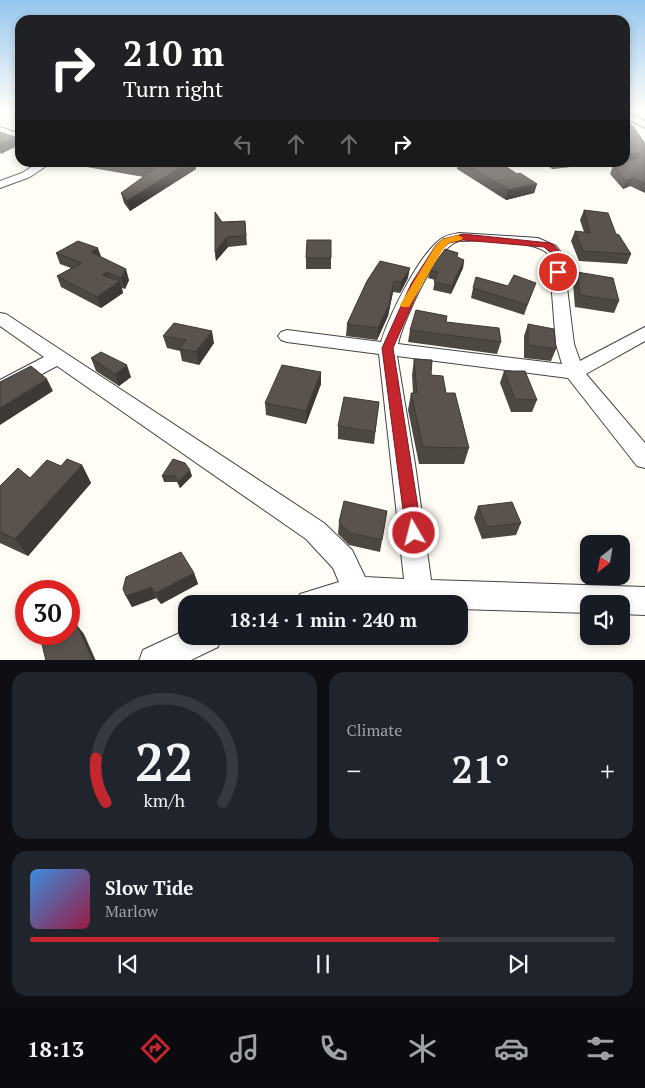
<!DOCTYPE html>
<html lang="en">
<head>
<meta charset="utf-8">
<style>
  :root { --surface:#171b24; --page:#20242c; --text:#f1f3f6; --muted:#9ea1a6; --line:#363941; --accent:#c4262e }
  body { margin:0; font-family:"PT Serif",serif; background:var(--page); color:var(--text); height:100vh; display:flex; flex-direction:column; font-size:19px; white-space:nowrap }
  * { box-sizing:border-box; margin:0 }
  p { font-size:16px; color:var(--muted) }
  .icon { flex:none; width:28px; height:28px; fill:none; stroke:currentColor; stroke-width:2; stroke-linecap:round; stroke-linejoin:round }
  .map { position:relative; height:660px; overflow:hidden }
  .details { display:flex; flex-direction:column; gap:12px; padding:12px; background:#0d0f14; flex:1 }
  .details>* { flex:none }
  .banner { position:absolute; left:15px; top:15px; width:615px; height:152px; border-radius:15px; box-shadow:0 2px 8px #0003; background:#202124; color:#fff; overflow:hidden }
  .needle { width:32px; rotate:211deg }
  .controls { position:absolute; left:580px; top:535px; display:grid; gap:10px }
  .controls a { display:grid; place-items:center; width:50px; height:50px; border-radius:10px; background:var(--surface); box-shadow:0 2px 8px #0003; font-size:25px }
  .speed { position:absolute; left:15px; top:580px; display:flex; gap:10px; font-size:25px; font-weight:700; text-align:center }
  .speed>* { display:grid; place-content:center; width:65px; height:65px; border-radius:50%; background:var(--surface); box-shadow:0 2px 8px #0003; line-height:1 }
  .speed .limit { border:8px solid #d22; background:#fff; color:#111 }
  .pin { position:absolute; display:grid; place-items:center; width:42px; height:42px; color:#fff; margin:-21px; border:2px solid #fff; border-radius:50%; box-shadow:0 1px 5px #0007 }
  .me { position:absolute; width:55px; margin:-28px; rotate:352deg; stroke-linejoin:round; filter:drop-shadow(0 0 4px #0008) }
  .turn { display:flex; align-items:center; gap:18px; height:105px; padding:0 25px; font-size:22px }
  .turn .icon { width:65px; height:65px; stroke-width:2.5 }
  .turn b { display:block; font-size:35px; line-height:42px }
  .lanes { display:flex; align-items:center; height:48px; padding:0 25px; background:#0003; justify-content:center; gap:25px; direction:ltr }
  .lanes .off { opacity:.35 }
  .big { font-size:38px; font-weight:700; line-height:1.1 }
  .details .widget { flex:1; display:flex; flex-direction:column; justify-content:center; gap:8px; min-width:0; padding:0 18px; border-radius:15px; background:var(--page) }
  .details .dial { align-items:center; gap:0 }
  .dial svg { height:130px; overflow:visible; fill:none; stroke:var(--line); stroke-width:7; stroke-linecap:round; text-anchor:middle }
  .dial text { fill:var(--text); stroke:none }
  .song { display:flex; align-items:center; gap:15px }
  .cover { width:60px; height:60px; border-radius:8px; background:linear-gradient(135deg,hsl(210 70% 55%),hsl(340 70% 35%)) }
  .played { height:5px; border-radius:2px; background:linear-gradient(90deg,var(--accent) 70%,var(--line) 70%) }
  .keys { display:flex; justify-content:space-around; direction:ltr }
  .heat { display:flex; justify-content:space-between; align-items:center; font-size:28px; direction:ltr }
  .details .tiles { flex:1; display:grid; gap:12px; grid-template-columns:1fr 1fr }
  .widget:last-child { grid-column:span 2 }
  .trip { position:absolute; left:178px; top:595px; width:290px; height:50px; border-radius:15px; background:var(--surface); box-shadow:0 2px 8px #0003; font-weight:700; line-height:50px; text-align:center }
  .dock { display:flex; height:80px; justify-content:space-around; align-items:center; background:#090b0e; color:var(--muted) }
  .dock .icon { width:35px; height:35px }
  .dock .selected { color:var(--accent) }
  .dock b { font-size:22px; color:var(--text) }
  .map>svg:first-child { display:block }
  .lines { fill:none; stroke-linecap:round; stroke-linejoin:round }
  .minor-casing { stroke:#444; stroke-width:2 }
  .minor { fill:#fff; fill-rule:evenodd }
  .wall { fill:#4d4742 }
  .shaded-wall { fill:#3f3936 }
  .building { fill:#5a524d; stroke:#3f3936 }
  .route { fill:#c4262e; stroke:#7f191e }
  .slow { fill:#f59e0b }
</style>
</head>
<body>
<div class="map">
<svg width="645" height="661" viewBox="0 0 645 661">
  <rect width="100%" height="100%" fill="#fffdf5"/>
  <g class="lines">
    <defs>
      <g id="minor">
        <polygon points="625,110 645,121 645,128 625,117"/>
        <polygon points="0,127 20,134 20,140 0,133"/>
        <polygon points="39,162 52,162 30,177 0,188 0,181 22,173"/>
        <path d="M459,233L538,238L556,246L563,255L574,344L580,361L645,327V341L586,374L645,443V468L637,466L568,378L397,356L415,464L431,580L645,587V615L621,614V604H589V613L459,609V604H296L300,594L339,582L333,568L306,539L57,366L0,396V380L44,357L0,326V313L6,314L324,523L352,550L365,577L404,579L379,354L287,342L281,340L278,336L281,332L287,330L381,342C389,316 419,254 441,239C446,235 453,234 459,233ZM459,241C479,240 537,240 549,255L556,344L562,364L398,344C403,321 436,246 459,241Z"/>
        <polygon points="186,630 186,636 222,636 218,647 189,661 139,661 143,650"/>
      </g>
    </defs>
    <!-- minor casing -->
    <use href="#minor" class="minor-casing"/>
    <!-- minor -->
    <use href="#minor" class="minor"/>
  </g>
  <!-- wall -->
  <g class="wall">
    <polygon points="625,120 645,144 645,193 630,186 623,189 610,174 613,166 629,161 625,161"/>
    <polygon points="75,162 194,162 196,169 130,211 124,203 121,193 144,177 75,165"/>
    <polygon points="458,162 499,162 517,174 537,184 534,193 506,200 457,169"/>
    <polygon points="543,162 612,162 552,169"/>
    <polygon points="584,210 616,234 631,254 627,264 579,261 571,241 575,231 584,232 580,220"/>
    <polygon points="245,221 247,245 228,247 216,261 215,252 222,222"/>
    <polygon points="331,240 331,269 306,269 306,258"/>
    <polygon points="56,253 101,257 129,280 125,289 122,288 123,293 101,308 61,287 57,276 71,268 60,264"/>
    <polygon points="458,257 464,260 463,268 451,294 433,290 435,280 428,278 430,270"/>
    <polygon points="577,272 619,301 614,313 575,307 573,284"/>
    <polygon points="408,278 400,293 393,292 388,316 377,340 346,336 347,324 367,281"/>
    <polygon points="473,288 532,293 524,315 471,298"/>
    <polygon points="446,322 501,342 497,354 408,342 410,330"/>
    <polygon points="528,324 556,349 551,361 524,358 524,336"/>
    <polygon points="163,336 214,343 199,365 182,361 180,351 167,348"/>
    <polygon points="91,358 131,377 119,386 96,371"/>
    <polygon points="414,359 431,375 446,393 469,448 464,464 419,464 408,410 411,393 413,393 412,375"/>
    <polygon points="504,371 537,400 532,412 511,412 500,383"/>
    <polygon points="321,372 321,384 306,424 266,415 265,403"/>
    <polygon points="379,402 374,444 338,439 338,426"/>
    <polygon points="82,465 91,483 28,556 0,543 0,486 30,478 61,466"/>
    <polygon points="162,476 192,476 180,488 177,482 164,482"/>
    <polygon points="478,506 521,523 516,535 482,539 474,518"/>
    <polygon points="387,511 380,552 349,545 338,534 339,522"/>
    <polygon points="194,573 198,584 161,604 156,598 132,607 126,596"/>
  </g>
  <!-- shaded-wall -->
  <g class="shaded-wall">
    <polygon points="15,137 19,145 1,154 0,152 0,144"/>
    <polygon points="639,153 636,160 625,161 625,154"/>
    <polygon points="189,162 194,162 196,169 130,211 127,201"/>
    <polygon points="553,162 612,162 552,169"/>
    <polygon points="633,178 630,186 623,189 626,181"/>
    <polygon points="537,184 534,193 506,200 508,190"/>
    <polygon points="227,237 228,247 216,261 215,252"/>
    <polygon points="98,248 102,259 91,252"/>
    <polygon points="464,260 463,268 451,294 452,286"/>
    <polygon points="410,268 408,278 400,293 401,282"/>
    <polygon points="126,269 129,280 125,289 121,278"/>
    <polygon points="107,272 111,284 102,275"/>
    <polygon points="120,281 123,293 101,308 97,297"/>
    <polygon points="394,281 393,292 388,316 377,340 378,328"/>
    <polygon points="212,331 214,343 199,365 196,352"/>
    <polygon points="127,365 131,377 119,386 115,374"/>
    <polygon points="321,372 321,384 306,424 306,411"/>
    <polygon points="47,379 53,391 0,425 0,408"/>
    <polygon points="82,465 91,483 28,556 15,539"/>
    <polygon points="190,470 192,476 180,488 178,482"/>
    <polygon points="194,573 198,584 161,604 156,593"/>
    <polygon points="151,587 156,598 132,607 126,596"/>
    <polygon points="76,624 84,634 96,661 93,661"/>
  </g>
  <!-- building -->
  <g class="building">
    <polygon points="625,120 633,126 645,144 645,184 633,178 626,181 613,166 640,157 639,153 625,154"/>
    <polygon points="0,132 15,137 0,144"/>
    <polygon points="114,162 189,162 127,201 121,193 154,169"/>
    <polygon points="463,162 499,162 517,174 520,173 537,184 508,190"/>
    <polygon points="584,210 608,213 616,234 619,235 631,254 583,251 575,231 590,233"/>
    <polygon points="215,212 222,222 245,221 246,236 227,237 215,252"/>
    <polygon points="307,240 331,240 331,258 306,258"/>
    <polygon points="78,241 98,248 91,252 126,269 121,278 107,272 102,275 120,281 97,297 57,276 82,263 56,253"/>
    <polygon points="445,249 458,253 457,257 464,260 452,286 434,282 438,272 430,270"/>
    <polygon points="380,261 410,268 401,282 394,281 389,305 378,328 347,324 367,281"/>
    <polygon points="577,272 613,278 619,301 580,295"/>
    <polygon points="514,275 536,283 527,305 473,288 476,277 508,286"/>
    <polygon points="416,310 447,316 446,322 499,328 501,342 410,330"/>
    <polygon points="174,323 212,331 196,352 179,349 186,340 163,336"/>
    <polygon points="528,324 554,329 556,349 528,345"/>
    <polygon points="101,352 127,365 115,374 91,358"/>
    <polygon points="414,359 432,360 431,375 443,376 446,393 455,393 469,448 423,447 411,393 417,393"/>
    <polygon points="282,365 321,372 306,411 265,403"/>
    <polygon points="31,366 47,379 0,408 0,382"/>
    <polygon points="504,371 525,371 537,400 515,399"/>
    <polygon points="344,397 379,402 375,432 338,426"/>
    <polygon points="67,459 82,465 15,539 0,532 0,486 18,468 30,478 47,460 61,466"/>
    <polygon points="173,459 185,463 190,470 178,482 175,476 162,476"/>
    <polygon points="344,501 387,511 382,540 350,533 339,522"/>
    <polygon points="512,502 521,523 487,527 478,506"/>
    <polygon points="181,552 194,573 156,593 151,587 126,596 123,589 126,577"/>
    <polygon points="76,624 93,661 46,661 41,640 54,634 69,634 69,627"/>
  </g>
  <!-- sky -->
  <linearGradient id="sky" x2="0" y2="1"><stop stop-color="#95c6ee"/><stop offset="0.54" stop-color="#fffefa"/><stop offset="1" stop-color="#fffefa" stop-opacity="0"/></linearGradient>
  <rect width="645" height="203" fill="url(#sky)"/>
  <!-- route -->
  <path class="route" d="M463,234L550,243C562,249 562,260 563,272L555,275L552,254L544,247L463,240L449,243L442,249L421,284L393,348L422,533L420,538L414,540L408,538L406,533L382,348L411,284L436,245L443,239Z"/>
  <!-- slow -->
  <polygon class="slow" points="458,235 463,238 461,240 449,243 443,249 409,307 402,307 400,305 436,245 443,239"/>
</svg>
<div class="controls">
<a><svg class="needle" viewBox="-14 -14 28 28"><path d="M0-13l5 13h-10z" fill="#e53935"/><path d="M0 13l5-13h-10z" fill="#9ea1a6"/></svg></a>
<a><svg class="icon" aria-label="sound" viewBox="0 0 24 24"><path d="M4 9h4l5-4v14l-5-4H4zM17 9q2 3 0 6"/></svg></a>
</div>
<div class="speed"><div class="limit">30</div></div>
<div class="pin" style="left:558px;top:272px;background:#d93025"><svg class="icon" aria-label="arrive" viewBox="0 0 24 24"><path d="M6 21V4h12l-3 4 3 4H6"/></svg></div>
<svg class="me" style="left:414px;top:533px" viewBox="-20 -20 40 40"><circle r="17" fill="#c4262e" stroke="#fff" stroke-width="3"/><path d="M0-11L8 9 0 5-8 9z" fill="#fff"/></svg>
<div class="trip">18:14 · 1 min · 240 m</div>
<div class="banner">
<div class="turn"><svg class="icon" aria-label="right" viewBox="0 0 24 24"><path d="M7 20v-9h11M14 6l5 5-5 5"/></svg><div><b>210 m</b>Turn right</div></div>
<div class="lanes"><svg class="icon off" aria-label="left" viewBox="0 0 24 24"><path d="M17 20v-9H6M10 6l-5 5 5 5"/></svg><svg class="icon off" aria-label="ahead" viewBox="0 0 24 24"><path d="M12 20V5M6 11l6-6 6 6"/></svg><svg class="icon off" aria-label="ahead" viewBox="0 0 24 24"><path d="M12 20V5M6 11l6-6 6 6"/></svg><svg class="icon" aria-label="right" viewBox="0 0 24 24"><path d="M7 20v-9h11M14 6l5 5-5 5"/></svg></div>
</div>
</div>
<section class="details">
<div class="tiles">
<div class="widget dial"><svg viewBox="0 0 100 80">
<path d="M14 69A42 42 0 1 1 86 69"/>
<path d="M14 69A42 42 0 0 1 8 42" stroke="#c4262e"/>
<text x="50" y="56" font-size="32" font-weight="700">22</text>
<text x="50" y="72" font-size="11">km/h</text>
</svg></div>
<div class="widget"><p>Climate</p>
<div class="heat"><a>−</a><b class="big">21°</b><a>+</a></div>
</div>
<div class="widget">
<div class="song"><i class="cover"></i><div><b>Slow Tide</b><p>Marlow</p></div></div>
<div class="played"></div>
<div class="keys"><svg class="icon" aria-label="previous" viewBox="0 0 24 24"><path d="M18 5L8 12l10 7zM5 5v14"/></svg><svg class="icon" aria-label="pause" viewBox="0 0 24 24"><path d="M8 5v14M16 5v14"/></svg><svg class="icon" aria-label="next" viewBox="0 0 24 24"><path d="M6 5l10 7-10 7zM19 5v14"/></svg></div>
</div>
</div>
</section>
<nav class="dock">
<b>18:13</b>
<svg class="icon selected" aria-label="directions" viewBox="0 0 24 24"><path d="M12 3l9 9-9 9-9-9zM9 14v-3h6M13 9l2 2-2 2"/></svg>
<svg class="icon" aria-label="music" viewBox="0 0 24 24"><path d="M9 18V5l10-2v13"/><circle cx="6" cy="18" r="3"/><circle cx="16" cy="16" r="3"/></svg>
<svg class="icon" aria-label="phone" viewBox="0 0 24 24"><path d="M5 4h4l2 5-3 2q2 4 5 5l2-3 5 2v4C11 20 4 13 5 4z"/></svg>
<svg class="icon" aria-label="climate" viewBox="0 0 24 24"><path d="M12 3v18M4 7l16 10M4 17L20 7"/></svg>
<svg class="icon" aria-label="car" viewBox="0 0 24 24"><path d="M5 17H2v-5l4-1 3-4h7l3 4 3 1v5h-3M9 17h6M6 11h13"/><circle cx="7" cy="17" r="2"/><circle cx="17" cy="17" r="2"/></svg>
<svg class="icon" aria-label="filters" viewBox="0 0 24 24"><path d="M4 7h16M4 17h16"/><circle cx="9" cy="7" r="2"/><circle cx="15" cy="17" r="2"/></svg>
</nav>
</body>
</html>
